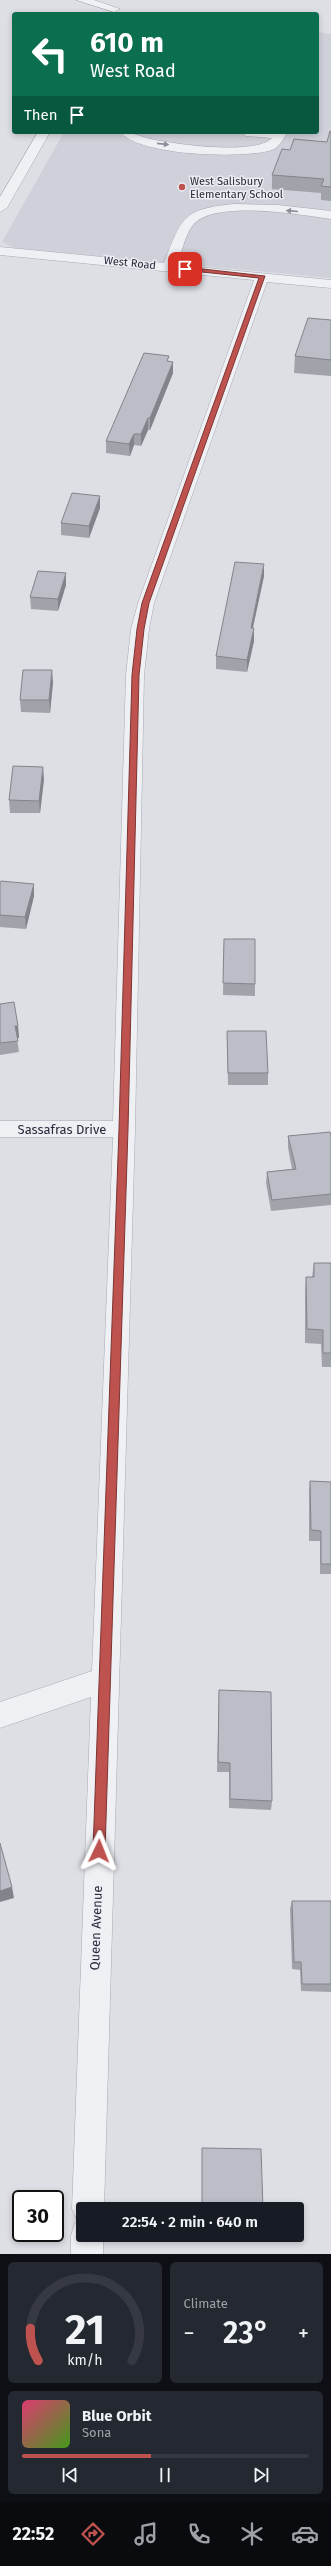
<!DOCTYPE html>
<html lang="en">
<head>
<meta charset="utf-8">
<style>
  :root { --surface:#171b24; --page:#242831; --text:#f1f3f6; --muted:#9ea1a6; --line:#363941; --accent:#be524e }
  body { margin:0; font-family:"Fira Sans",sans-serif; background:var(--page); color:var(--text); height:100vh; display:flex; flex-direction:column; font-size:15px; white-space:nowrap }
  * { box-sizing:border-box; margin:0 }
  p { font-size:13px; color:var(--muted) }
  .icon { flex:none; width:22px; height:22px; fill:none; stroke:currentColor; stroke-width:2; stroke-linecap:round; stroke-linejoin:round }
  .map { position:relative; height:2254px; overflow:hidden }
  .sheet { display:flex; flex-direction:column; gap:8px; padding:8px; background:#0d0f14; flex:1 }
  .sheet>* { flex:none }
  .banner { position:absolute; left:12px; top:12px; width:307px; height:122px; border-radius:4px; box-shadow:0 2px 6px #0003; background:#0b6e4f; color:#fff; overflow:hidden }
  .speed { position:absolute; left:12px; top:2190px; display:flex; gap:8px; font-size:20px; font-weight:700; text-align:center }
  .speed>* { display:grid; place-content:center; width:52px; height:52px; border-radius:50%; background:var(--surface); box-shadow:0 2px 6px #0003; line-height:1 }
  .speed .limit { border:2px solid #111; border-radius:6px; background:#fff; color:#111 }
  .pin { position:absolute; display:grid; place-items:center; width:34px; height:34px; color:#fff; margin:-17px; border-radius:8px; box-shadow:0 2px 6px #0006 }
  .me { position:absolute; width:44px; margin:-22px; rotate:2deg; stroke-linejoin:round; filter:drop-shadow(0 0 3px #0008) }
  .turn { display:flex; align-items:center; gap:14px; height:84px; padding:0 12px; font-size:18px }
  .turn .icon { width:52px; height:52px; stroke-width:2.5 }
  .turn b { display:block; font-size:28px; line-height:34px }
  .then { display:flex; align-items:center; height:38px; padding:0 12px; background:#0003; gap:8px; font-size:15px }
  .big { font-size:30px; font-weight:600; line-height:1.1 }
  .sheet .card { flex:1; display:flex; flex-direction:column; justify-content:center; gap:6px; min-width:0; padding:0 14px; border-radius:6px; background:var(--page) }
  .sheet .dial { align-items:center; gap:0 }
  .dial svg { height:104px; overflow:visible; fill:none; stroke:var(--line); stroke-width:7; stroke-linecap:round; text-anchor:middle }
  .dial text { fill:var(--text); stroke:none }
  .song { display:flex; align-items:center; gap:12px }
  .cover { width:48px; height:48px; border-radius:6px; background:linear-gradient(135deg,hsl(340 70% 55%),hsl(100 70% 35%)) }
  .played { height:4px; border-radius:2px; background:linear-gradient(90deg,var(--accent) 45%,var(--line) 45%) }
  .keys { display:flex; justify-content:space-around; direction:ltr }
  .heat { display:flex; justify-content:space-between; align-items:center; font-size:22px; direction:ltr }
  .sheet .tiles { flex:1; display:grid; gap:8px; grid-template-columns:1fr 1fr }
  .card:last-child { grid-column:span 2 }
  .trip { position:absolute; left:76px; top:2202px; width:228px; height:40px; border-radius:4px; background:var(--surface); box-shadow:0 2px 6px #0003; font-weight:600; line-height:40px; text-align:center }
  .dock { display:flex; height:64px; justify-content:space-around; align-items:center; background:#090b0e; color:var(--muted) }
  .dock .icon { width:28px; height:28px }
  .dock .on { color:var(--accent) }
  .dock b { font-size:18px; color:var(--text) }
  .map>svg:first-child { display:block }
  .built { fill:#cfd1da }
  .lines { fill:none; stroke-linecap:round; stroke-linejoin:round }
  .minor-casing { stroke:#a7a9b2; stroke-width:1 }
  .minor { fill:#eff0f4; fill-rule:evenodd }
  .wall { fill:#a1a3ab }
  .shaded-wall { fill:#83848b }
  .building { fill:#bbbdc7; stroke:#83848b }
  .oneway { fill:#8c8e97 }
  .route { fill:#be524e; stroke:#7c3533 }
  .poi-dot { fill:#be524e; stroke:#eceef3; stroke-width:1.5 }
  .labels { text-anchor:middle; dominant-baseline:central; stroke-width:3; stroke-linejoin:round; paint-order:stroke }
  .far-poi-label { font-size:11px; fill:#282b3a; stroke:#eceef3; text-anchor:start }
  .far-street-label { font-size:11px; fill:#282b3a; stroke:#eceef3 }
  .street-label { font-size:13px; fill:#282b3a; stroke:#eceef3 }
</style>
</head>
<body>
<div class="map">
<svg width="331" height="2254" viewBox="0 0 331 2254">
  <rect width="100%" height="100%" fill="#dddfe5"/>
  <!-- built -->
  <polygon class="built" points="317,32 331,34 331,278 15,248 2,242 64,132 317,132"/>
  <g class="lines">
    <defs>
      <g id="minor">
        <polygon points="76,0 94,0 120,9 114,12"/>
        <polygon points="38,132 50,132 7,208 0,212 0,197"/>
        <path d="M121,132C132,132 139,136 150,139C174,144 255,156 272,138L246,136L240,132H287C284,139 279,147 272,150C245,159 137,156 121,132Z"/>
        <path d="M234,204L278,205L331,211V219C301,215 214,199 193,225C185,235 182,252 177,265L331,280V288L267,282L154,603L149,629L144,675L135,1129L104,2209H83V2235H103V2254H71V2235L75,2223L79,2222L77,2220L72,2209L91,1697L0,1728V1702L92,1671L113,1137H0V1121H113L126,675L131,629L138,603L254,280L0,255V247L164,263C182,218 182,209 234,204Z"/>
      </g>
    </defs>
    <!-- minor casing -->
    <use href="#minor" class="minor-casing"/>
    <!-- minor -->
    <use href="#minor" class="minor"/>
  </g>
  <!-- wall -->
  <g class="wall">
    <polygon points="331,132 331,201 321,200 321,193 272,189 272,175 290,150 327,142"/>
    <polygon points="331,320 331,376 294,373 295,356"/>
    <polygon points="169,361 173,373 150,430 148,430 141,446 134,445 130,456 106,453 106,441"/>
    <polygon points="100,508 89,538 61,535 61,523"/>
    <polygon points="264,576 253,628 254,641 247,672 216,669 216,656"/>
    <polygon points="66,585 58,611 31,609 30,597"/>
    <polygon points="53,682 50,713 21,712 20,700"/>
    <polygon points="44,779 40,813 10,813 9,800"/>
    <polygon points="0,883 34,896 26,929 0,927"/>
    <polygon points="224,939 255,984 255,996 223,995"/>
    <polygon points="0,1004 18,1026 19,1038 17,1038 19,1052 0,1055"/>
    <polygon points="227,1031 268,1073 268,1085 228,1085 227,1043"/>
    <polygon points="288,1136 331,1136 331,1205 271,1211 266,1183 267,1172 292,1169 288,1148"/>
    <polygon points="314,1263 331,1263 331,1367 322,1367 321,1344 305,1343 305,1291 306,1277 312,1277"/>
    <polygon points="310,1481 331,1482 331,1574 320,1574 320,1541 309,1541 309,1491"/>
    <polygon points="219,1690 272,1801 271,1810 229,1808 229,1772 217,1772"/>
    <polygon points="292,1901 331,1901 331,1992 301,1991 300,1970 292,1969 290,1909"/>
    <polygon points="202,2148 263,2209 202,2209"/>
    <polygon points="202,2235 263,2235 263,2237 262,2242 202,2242"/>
  </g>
  <!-- shaded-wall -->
  <g class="shaded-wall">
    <polygon points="173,362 173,373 150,430 150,418"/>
    <polygon points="148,418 148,430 141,446 141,434"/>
    <polygon points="134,434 134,445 130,456 129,444"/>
    <polygon points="100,496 100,508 89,538 89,526"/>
    <polygon points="264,564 264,576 250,640 251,628"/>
    <polygon points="66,573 66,585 58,611 58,599"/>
    <polygon points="254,628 254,641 247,672 247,660"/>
    <polygon points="52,670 53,682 50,713 49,700"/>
    <polygon points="43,767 44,779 40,813 39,801"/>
    <polygon points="34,884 34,896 26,929 25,917"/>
    <polygon points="15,1026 18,1026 19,1038 16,1038"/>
    <polygon points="12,1887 14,1898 0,1902 0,1891"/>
  </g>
  <!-- building -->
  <g class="building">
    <polygon points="330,131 331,132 331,187 321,186 324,179 272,175 282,149 290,150 294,139 327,142"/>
    <polygon points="308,318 331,320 331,360 295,356"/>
    <polygon points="144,353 169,356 167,361 173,362 150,418 148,418 141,434 134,434 129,444 106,441"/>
    <polygon points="72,493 100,496 89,526 61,523"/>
    <polygon points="235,562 264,564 251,628 254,628 247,660 216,656"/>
    <polygon points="38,571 66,573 58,599 30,597"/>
    <polygon points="23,670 52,670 49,700 20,700"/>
    <polygon points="13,766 43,767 39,801 9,800"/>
    <polygon points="1,881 34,884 25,917 0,915 0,883"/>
    <polygon points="224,939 255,939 255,984 223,983"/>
    <polygon points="14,1002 18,1026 15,1026 18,1041 0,1043 0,1004"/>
    <polygon points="227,1031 266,1031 268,1073 228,1073"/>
    <polygon points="330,1132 331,1136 331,1194 272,1200 267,1172 296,1169 288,1136"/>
    <polygon points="314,1263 331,1263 331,1353 323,1353 323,1330 307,1329 306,1277 314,1277"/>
    <polygon points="310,1481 331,1482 331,1564 321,1564 321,1531 311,1530"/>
    <polygon points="219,1690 271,1692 272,1801 230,1799 230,1763 218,1762"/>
    <polygon points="0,1843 12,1887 0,1891"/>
    <polygon points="292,1901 331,1901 331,1984 302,1984 301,1962 294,1962"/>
    <polygon points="202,2148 261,2149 263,2209 202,2209"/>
    <polygon points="203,2235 263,2235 263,2237 203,2236"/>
  </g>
  <!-- one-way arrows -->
  <defs><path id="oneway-solid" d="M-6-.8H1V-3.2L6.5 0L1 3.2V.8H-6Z"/></defs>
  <g class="oneway">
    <use href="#oneway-solid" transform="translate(163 144) rotate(6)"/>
    <use href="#oneway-solid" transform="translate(292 211) rotate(-175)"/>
  </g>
  <!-- route -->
  <polygon class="route" points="185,267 265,276 149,603 144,629 139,675 128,1129 105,1851 99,1857 93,1851 119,1129 132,675 137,629 142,603 259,278 183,270"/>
  <!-- markers -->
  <circle class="poi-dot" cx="182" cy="187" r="4"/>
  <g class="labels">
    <!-- far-poi labels -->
    <g class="far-poi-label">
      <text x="190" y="181">West Salisbury<tspan x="190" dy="13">Elementary School</tspan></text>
    </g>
    <!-- far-street labels -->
    <g class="far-street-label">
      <text transform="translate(130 263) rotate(6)">West Road</text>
    </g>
    <!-- street labels -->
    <g class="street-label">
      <text x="62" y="1129">Sassafras Drive</text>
      <text transform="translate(96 1928) rotate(-88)">Queen Avenue</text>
    </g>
  </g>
</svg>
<div class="speed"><div class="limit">30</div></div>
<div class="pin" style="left:185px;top:269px;background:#d93025"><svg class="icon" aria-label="arrive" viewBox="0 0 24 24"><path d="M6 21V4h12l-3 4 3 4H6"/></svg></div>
<svg class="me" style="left:99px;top:1851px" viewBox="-20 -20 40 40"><path d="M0-17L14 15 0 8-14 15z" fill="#be524e" stroke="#fff" stroke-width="4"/></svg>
<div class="trip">22:54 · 2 min · 640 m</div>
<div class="banner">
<div class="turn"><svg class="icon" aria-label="left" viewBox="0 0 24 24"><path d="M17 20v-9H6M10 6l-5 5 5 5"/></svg><div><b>610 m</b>West Road</div></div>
<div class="then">Then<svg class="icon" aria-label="arrive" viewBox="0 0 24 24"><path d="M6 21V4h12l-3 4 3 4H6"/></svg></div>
</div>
</div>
<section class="sheet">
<div class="tiles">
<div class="card dial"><svg viewBox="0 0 100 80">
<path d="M14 69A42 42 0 1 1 86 69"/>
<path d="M14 69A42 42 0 0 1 8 44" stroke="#be524e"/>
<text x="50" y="56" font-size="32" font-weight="700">21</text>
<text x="50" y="72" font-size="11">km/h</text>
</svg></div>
<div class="card"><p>Climate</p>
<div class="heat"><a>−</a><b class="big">23°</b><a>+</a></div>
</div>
<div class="card">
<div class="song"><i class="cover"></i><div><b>Blue Orbit</b><p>Sona</p></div></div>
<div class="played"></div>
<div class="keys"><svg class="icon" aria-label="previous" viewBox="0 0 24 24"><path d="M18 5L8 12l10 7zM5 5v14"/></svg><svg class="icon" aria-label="pause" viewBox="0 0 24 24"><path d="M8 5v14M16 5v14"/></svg><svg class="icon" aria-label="next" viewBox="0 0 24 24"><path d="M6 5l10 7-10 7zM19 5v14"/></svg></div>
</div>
</div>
</section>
<nav class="dock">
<b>22:52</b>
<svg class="icon on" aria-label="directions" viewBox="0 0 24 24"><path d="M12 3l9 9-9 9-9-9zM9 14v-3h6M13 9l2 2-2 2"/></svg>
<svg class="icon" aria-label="music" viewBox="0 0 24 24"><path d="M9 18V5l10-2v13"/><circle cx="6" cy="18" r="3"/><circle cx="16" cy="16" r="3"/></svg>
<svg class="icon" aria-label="phone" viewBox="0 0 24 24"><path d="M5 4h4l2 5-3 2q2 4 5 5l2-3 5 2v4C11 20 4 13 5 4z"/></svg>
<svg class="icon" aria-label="climate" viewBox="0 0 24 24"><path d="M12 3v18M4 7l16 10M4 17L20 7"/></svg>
<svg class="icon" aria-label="car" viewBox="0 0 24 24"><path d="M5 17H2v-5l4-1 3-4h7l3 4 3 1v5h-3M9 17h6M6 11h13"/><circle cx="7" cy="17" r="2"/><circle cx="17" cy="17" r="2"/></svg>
</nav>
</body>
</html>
